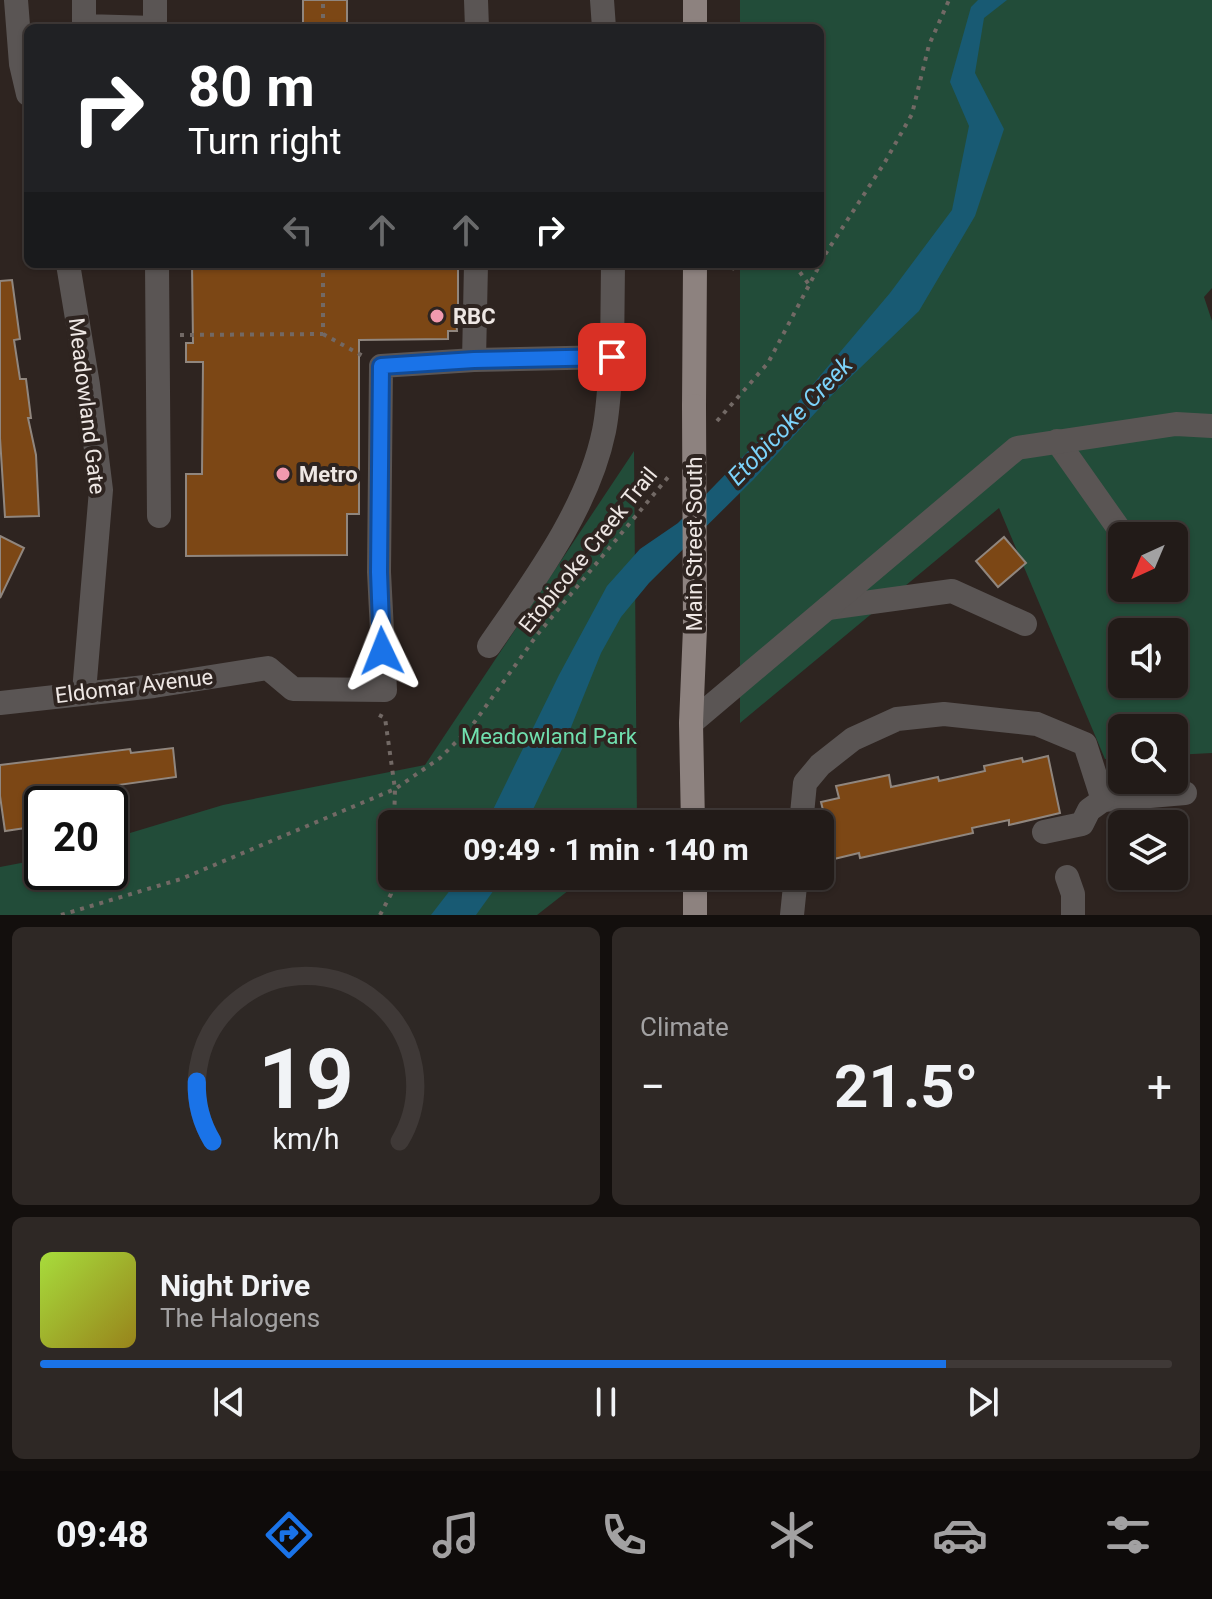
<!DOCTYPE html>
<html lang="en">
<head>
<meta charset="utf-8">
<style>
  :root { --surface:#221b18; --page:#2e2825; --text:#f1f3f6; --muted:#a2a1a2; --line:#3f3937; --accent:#1a73e8 }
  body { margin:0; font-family:Roboto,sans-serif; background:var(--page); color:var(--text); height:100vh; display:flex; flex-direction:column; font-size:30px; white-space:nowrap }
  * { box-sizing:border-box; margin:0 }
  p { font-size:26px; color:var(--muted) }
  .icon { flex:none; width:44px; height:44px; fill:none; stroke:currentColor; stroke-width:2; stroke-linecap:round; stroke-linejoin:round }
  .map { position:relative; height:915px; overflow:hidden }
  .details { display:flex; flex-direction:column; gap:12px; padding:12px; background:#130f0d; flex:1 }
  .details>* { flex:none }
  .banner { position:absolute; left:24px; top:24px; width:800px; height:244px; border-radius:12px; box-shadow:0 2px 6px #0004,0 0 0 2px var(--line); background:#202124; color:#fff; overflow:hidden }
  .needle { width:52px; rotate:224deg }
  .controls { position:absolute; left:1108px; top:522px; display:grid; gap:16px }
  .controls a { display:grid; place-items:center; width:80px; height:80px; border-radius:12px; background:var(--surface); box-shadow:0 2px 6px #0004,0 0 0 2px var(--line); font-size:40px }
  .speed { position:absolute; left:24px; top:786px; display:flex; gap:16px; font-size:40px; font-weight:700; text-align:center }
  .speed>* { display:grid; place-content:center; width:104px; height:104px; border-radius:50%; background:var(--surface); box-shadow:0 2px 6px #0004,0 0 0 2px var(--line); line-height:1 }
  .speed .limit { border:4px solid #111; border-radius:12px; background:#fff; color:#111 }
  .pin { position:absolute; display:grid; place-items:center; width:68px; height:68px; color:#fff; margin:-34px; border-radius:16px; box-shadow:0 4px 12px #0006 }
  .me { position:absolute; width:88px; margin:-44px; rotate:358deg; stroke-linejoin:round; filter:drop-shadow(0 0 6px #0008) }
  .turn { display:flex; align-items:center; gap:28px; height:168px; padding:0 32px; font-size:36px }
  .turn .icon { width:104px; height:104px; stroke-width:2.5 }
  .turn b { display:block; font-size:56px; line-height:68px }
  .lanes { display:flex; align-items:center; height:76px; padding:0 32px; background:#0003; justify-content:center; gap:40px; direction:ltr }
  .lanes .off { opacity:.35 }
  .big { font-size:60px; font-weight:700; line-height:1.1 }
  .details .widget { flex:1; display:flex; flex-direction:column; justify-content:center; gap:12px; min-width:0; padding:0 28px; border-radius:12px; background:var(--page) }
  .details .dial { align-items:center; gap:0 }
  .dial svg { height:208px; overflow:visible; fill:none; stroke:var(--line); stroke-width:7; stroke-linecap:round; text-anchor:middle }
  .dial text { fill:var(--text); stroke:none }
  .song { display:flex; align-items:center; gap:24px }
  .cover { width:96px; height:96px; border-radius:12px; background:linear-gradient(135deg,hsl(80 70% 55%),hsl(50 70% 35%)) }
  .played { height:8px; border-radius:4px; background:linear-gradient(90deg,var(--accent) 80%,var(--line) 80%) }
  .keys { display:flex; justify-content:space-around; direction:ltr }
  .heat { display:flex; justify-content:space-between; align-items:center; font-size:44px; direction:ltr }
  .details .tiles { flex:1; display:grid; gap:12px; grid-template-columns:1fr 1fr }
  .widget:last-child { grid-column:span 2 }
  .trip { position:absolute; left:378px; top:810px; width:456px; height:80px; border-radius:12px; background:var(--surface); box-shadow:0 2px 6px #0004,0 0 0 2px var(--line); font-weight:700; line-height:80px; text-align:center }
  .menu { display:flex; height:128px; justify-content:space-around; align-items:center; background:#0e0b0a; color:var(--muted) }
  .menu .icon { width:56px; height:56px }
  .menu .current { color:var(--accent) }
  .menu b { font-size:36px; color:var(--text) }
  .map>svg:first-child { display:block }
  .green { fill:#224c39; fill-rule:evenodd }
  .water { fill:#185a73 }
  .building { fill:#7c4715; stroke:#90867e; stroke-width:2 }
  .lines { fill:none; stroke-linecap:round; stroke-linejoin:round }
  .path { stroke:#726965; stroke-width:4; stroke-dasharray:4 6; stroke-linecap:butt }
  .minor { stroke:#5a5554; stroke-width:24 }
  .major { stroke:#8d827f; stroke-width:24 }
  .major-bridge { stroke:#8d827f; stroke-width:24 }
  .route-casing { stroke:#114b97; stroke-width:20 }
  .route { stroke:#1a73e8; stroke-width:14 }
  .poi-dot { fill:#f29aaf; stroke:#2e2420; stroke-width:3 }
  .labels { text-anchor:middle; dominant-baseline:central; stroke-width:8; stroke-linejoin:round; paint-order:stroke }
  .poi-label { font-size:22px; font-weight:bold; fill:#eee7e4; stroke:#2e2420; text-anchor:start }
  .street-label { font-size:22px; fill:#eee7e4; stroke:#2e2420 }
  .park-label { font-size:22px; fill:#70dfae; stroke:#2e2420 }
  .water-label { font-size:24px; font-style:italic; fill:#7cd3fa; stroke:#2e2420 }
</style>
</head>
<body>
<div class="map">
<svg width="1212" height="915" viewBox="0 0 1212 915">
  <rect width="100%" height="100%" fill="#2e2420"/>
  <!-- green -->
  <g class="green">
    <path d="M740,0H1212V288L1204,297L1212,321V753L1174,755V728H1122V758L1105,759L999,508L740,723V264H820V28H740ZM1122,536H1174V588H1122ZM1122,632H1174V684H1122Z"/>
    <polygon points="634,451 637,824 392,824 392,876 587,876 537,915 0,915 0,867 42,859 42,872 110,872 110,839 223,805 425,765"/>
  </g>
  <!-- water -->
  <g class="water">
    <polygon points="978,0 1007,0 984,18 975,73 1004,129 975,216 919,311 830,397 753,480 649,583 621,617 601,653 563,747 526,824 486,824 559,675 607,586 640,549 678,523 754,445 775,429 890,293 952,210 969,126 950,82 971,7"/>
    <polygon points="461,876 504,876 476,915 431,915"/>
  </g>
  <!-- building -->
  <g class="building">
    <rect x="303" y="0" width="44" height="28"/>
    <polygon points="192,264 458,264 458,320 456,320 457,331 448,331 448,339 359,340 359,514 347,514 347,555 186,556 186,474 202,474 203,362 186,362 186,343 193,343"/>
    <polygon points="12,280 20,339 14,340 20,379 26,379 31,418 28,418 36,455 39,516 5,517 0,438 0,281"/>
    <polygon points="0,536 24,548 0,598"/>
    <polygon points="1004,537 1026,563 998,587 976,561"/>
    <polygon points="173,748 176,777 75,791 77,804 35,804 39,826 5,831 0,796 0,765 130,749 131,753"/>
    <polygon points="1048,756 1060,813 1009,825 1009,820 972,828 973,833 860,858 859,853 834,859 829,835 824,836 819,815 824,814 821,802 839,798 836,786 889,775 891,787 938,777 939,781 985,771 984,766 1022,758 1023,762"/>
  </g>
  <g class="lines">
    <!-- path -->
    <g class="path">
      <polyline points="323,28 323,0"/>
      <polyline points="794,264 810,286"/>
      <polyline points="732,269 742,264"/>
      <polyline points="323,334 363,356"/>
      <polyline points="180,335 323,334 323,264"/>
      <polyline points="717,421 768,363 826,253 885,162 912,114 929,45 949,0"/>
      <polyline points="379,715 385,718 395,789 394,824"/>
      <polyline points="61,915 181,879 395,789 440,758 471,727 537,635 669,476"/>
      <polyline points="380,915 391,894 392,869"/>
    </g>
    <!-- minor -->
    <g class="minor">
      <polyline points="16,0 21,64 28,94"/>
      <polyline points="84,0 84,26 155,28"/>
      <polyline points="155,0 155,28"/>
      <polyline points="476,0 477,28"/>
      <polyline points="602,0 604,28"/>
      <polyline points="68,264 88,385 101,490 84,692"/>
      <polyline points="157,264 159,516"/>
      <polyline points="612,357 613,264"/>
      <path d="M474,360L612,357C609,381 609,407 604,431C588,509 533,582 489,646"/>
      <polyline points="1057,441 1124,536"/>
      <polyline points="828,608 952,591 1025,624"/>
      <polyline points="0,703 154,686 268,668 293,689 385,690 379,572 381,366 474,360 476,264"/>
      <polyline points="691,723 1017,448 1176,424 1212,426"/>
      <polyline points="1103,800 1185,793"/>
      <polyline points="801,824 805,783 820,765 853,739 897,719 944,714 1037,724 1085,744 1103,800 1089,810 1082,824 1044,832"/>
      <polyline points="1067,877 1073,894 1073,915"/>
      <polyline points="792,915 796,876"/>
    </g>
    <!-- major -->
    <g class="major">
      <polyline points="695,0 695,28"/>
      <polyline points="694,406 695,264"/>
      <polyline points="693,824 691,723 695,628"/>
      <polyline points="695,876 695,915"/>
    </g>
    <!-- major-bridge -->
    <polyline class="major-bridge" points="694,406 695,628"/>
  </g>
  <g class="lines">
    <defs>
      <polyline id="route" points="382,651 379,572 381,366 474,360 612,357"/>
    </defs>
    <!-- route casing -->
    <use href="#route" class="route-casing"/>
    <!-- route -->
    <use href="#route" class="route"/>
  </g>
  <!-- markers -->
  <g class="poi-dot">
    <circle cx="437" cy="316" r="8"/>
    <circle cx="283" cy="474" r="8"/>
  </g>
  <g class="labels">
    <!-- poi labels -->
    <g class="poi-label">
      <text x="453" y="316">RBC</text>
      <text x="299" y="474">Metro</text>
    </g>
    <!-- street labels -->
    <g class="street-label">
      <text transform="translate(87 406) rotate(83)">Meadowland Gate</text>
      <text transform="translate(694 544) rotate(-90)">Main Street South</text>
      <text transform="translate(588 550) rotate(-51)">Etobicoke Creek Trail</text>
      <text transform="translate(134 686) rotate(-7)">Eldomar Avenue</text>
    </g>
    <!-- park labels -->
    <g class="park-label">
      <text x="549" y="736">Meadowland Park</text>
    </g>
    <!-- water labels -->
    <g class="water-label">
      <text transform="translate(790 421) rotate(-46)">Etobicoke Creek</text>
    </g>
  </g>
</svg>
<div class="controls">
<a><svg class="needle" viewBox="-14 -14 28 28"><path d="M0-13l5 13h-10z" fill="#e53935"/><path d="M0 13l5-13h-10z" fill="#a2a1a2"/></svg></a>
<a><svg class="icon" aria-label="sound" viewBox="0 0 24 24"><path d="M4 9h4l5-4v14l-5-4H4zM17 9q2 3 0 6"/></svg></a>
<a><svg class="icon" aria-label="search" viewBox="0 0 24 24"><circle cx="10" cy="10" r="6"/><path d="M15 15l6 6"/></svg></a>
<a><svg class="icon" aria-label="layers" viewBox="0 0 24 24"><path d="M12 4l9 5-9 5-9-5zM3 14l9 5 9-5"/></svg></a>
</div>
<div class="speed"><div class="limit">20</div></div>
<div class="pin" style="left:612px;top:357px;background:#d93025"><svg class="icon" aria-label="arrive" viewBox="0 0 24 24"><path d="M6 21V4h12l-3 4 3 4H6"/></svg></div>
<svg class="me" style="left:382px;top:651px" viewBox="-20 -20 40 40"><path d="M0-17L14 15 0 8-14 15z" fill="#1a73e8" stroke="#fff" stroke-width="4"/></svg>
<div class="trip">09:49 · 1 min · 140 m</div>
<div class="banner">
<div class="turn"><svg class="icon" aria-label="right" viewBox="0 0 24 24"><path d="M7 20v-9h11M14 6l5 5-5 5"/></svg><div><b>80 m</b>Turn right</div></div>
<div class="lanes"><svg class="icon off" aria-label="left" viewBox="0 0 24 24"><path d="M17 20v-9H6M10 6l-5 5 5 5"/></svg><svg class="icon off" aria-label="ahead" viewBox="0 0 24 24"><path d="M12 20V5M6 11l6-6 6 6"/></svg><svg class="icon off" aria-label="ahead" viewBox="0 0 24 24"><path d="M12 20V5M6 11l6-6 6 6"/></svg><svg class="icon" aria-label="right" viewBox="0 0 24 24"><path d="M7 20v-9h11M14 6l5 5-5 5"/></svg></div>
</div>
</div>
<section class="details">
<div class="tiles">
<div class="widget dial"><svg viewBox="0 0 100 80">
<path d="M14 69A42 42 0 1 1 86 69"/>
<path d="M14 69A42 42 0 0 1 8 46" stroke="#1a73e8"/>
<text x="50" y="56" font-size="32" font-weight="700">19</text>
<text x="50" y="72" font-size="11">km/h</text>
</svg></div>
<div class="widget"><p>Climate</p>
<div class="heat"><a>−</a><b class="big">21.5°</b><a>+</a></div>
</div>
<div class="widget">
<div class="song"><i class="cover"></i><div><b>Night Drive</b><p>The Halogens</p></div></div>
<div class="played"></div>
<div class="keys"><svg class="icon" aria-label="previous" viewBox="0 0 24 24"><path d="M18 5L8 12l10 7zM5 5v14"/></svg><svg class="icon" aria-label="pause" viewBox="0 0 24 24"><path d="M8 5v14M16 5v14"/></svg><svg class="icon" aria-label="next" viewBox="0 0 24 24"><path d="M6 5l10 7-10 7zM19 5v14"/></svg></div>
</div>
</div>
</section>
<nav class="menu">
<b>09:48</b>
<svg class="icon current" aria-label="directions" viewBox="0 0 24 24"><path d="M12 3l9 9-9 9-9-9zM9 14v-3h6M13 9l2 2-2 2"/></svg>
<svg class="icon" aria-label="music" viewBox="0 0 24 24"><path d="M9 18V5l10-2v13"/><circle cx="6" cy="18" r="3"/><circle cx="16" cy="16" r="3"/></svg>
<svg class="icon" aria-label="phone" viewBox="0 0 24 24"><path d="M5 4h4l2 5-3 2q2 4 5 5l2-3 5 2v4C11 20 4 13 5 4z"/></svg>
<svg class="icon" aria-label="climate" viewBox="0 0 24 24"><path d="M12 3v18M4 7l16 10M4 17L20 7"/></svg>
<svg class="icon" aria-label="car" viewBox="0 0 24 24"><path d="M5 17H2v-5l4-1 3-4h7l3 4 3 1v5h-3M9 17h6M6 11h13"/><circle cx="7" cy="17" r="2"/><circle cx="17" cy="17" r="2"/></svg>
<svg class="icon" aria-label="filters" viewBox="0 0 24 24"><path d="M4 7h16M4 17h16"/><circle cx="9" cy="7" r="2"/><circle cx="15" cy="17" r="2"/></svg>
</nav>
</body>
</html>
